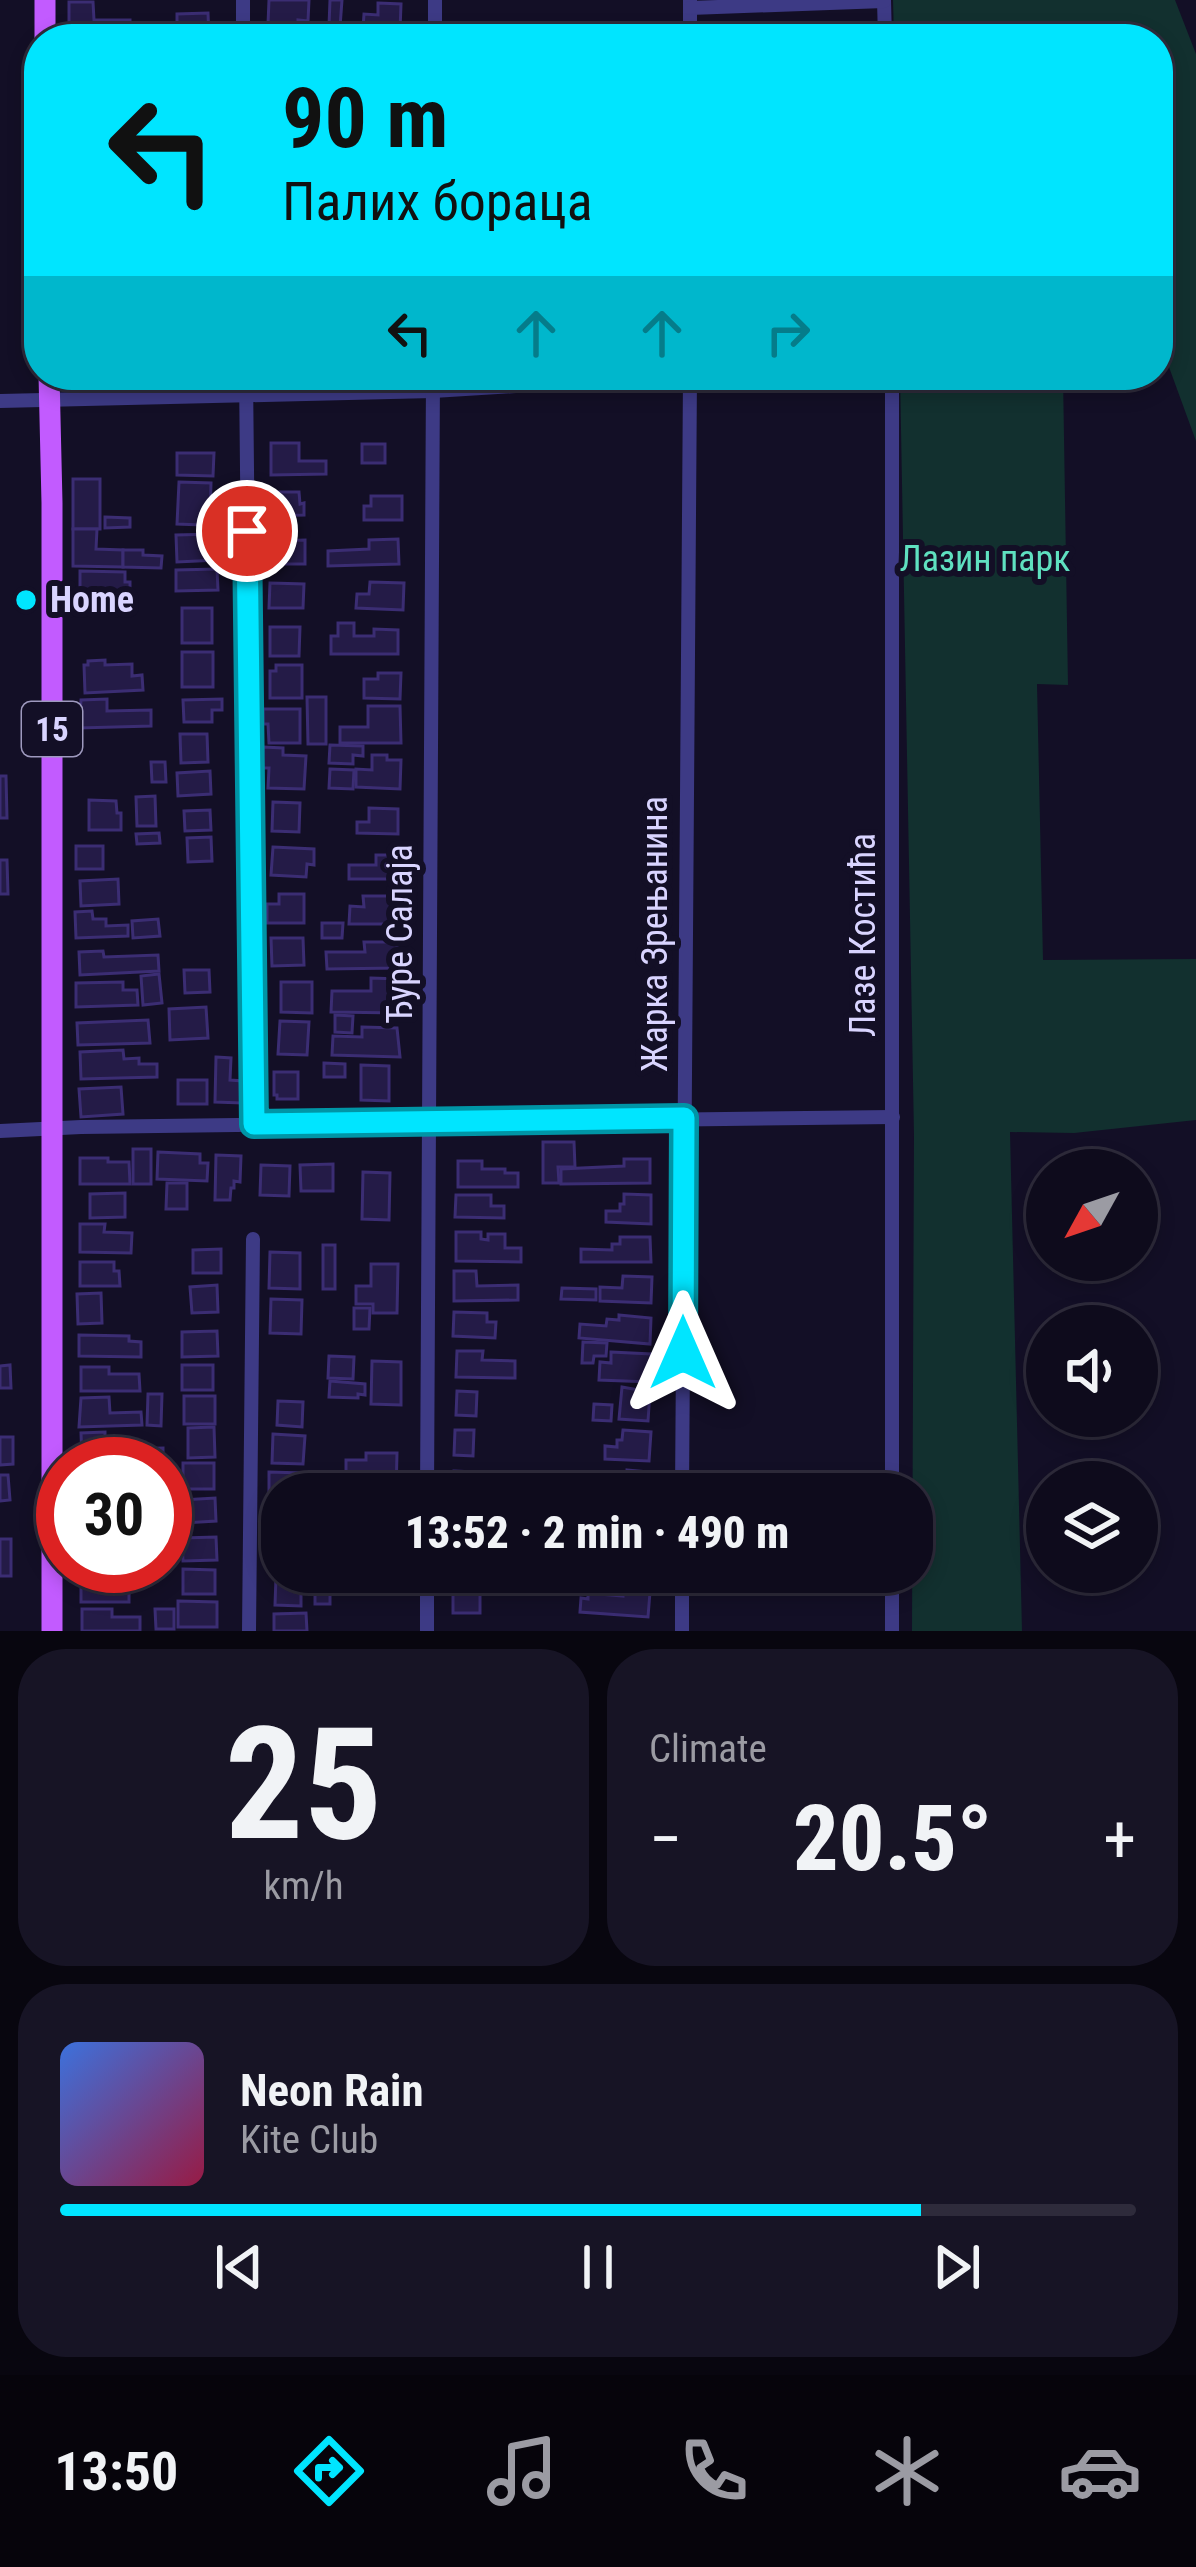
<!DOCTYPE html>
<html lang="en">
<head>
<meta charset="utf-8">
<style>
  :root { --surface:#0e0b1c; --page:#171425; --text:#f1f3f6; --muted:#9b9ba3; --line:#2e2b3b; --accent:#00e5ff }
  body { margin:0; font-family:"Roboto Condensed",sans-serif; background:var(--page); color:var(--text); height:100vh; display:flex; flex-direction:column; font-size:45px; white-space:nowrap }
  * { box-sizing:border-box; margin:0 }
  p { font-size:39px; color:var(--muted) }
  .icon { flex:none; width:66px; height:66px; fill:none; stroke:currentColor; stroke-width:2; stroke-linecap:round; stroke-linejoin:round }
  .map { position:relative; height:1631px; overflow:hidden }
  .panel { display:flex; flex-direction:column; gap:18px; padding:18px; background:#08060f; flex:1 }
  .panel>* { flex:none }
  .banner { position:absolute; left:24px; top:24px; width:1149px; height:366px; border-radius:48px; box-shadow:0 6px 18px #0003,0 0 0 3px var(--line); background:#00e5ff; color:#111; overflow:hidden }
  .needle { width:78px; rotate:230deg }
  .fabs { position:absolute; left:1026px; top:1149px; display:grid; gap:24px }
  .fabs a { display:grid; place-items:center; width:132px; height:132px; border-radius:50%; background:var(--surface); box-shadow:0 6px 18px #0003,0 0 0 3px var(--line); font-size:60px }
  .speed { position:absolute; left:36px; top:1437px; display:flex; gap:24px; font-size:60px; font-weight:700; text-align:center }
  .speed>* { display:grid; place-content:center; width:156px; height:156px; border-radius:50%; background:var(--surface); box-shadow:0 6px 18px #0003,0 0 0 3px var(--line); line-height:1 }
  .speed .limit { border:18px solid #d22; background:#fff; color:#111 }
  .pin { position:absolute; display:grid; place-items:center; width:102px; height:102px; color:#fff; margin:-51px; border:6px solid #fff; border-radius:50%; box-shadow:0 3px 12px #0007 }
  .me { position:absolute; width:132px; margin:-66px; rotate:0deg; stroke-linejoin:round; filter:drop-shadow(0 0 9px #0008) }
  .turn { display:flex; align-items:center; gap:42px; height:252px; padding:0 60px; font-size:54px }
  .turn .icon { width:156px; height:156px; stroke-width:2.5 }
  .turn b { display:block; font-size:84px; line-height:102px }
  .lanes { display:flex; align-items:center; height:114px; padding:0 60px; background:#0003; justify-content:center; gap:60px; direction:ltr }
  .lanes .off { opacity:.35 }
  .big { font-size:90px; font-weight:800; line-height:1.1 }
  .panel .card { flex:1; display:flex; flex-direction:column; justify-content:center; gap:18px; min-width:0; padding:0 42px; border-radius:48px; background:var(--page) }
  .panel .dial { align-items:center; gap:0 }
  .dial b { font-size:156px; line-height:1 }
  .song { display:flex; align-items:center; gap:36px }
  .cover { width:144px; height:144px; border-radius:18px; background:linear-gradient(135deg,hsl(220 70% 55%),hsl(340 70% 35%)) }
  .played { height:12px; border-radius:6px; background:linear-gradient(90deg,var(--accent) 80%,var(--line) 80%) }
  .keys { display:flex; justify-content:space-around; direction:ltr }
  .heat { display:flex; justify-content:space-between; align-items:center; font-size:66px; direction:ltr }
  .panel .tiles { flex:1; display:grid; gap:18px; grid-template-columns:1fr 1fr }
  .card:last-child { grid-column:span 2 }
  .trip { position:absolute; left:261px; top:1473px; width:672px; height:120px; border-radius:48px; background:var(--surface); box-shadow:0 6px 18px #0003,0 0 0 3px var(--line); font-weight:800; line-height:120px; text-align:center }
  .menu { display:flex; height:192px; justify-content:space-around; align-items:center; background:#06040b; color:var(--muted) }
  .menu .icon { width:84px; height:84px }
  .menu .active { color:var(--accent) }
  .menu b { font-size:54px; color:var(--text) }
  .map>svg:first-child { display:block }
  .green { fill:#12302f }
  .building { fill:#241b47; stroke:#3b2d73; stroke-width:3 }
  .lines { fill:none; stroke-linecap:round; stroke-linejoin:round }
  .minor { stroke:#3d3a85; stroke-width:14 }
  .primary { stroke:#c25bff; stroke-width:21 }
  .route-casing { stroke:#0095a6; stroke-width:30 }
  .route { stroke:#00e5ff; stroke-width:21 }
  .poi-dot { fill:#00e5ff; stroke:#130f26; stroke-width:4.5 }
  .labels { text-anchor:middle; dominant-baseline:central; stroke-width:12; stroke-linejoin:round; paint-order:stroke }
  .shield { fill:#130f26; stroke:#9e99be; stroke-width:3 }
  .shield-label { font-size:33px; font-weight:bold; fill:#d9d4ff }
  .park-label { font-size:36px; fill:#5fe0c0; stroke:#130f26 }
  .poi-label { font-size:36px; font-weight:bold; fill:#d9d4ff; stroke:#130f26; text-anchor:start }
  .street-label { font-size:36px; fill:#d9d4ff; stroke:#130f26 }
</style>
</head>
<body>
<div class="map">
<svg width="1196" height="1631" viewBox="0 0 1196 1631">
  <rect width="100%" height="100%" fill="#130f26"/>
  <!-- green -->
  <g class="green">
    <polygon points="893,0 1175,0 1196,54 1196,441 1158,337 1158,39 894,39"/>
    <polygon points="900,375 1063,375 1068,685 1037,684 1043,960 1196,959 1196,1120 1074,1133 1010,1132 1022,1631 912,1631 914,1135"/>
  </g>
  <!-- building -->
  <g class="building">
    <polygon points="269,0 309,0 308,21 298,20 298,26 268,24"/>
    <polygon points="330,0 342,0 340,27 329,26"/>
    <polygon points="69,2 93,2 94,20 130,20 130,39 69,39"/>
    <polygon points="378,3 401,4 400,31 363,29 364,14 378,15"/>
    <polygon points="208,13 209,39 177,39 177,14"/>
    <polygon points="271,443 299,443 299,461 326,461 326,474 271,475"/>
    <rect x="362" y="444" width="23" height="19"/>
    <polygon points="177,453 214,453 213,476 177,475"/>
    <rect x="73" y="479" width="27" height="50"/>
    <polygon points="179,482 211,483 210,519 203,519 202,525 177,524"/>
    <polygon points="268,492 299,492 300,504 304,503 304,515 269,516"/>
    <polygon points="371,496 402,496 402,520 364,520 364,506 371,506"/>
    <polygon points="105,517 130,518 130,527 105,528"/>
    <polygon points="73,529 97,529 96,549 123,550 123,567 73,566"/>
    <polygon points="217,534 218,560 177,562 176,535"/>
    <polygon points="398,539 399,564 328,566 328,551 369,549 369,540"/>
    <polygon points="305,540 305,564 271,564 270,541"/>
    <polygon points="123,550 143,550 143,555 162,556 161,568 123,567"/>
    <polygon points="217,569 218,590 176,591 176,570"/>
    <polygon points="80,571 125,572 125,582 130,582 130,596 80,595"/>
    <polygon points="370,582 404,583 403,610 356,608 357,594 369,594"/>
    <polygon points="270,583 304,584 303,608 269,608"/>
    <rect x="182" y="608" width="30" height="35"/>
    <polygon points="338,623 354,623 354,636 374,636 374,629 398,630 398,654 331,654 331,636 338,636"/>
    <polygon points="270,627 300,627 299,656 270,656"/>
    <rect x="182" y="652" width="31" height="35"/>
    <polygon points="105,660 105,665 132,664 132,676 142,675 143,690 85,693 84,665 88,665 88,661"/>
    <polygon points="276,665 302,665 302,698 270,698 270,671 276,671"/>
    <polygon points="378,673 401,673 400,699 364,698 364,679 378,679"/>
    <polygon points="307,697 326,697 326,744 308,744"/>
    <polygon points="107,699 107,711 151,710 151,726 79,728 81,700"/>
    <polygon points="222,699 222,710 212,710 212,722 184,722 183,700"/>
    <polygon points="368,706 400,706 401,743 340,743 340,727 368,727"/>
    <polygon points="263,709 300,709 300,743 269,743 268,724 263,724"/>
    <polygon points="180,734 207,734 208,762 181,763"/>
    <polygon points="330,745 363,746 363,756 353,755 353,764 329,763"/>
    <polygon points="263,747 283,748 283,755 306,756 304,789 268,788 269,768 262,768"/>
    <polygon points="372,755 387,755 387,760 401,760 400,789 356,787 356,769 372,770"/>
    <polygon points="151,762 165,762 166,782 152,782"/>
    <polygon points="330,769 354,770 353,789 329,788"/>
    <polygon points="210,771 211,794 178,796 177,773"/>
    <polygon points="0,776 6,776 7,818 0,818"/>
    <polygon points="155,796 156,826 137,826 136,797"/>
    <polygon points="89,800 116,801 117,813 121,813 121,830 89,830"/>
    <polygon points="273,802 300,803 299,832 272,831"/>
    <polygon points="369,808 398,809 398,834 357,833 357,822 369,822"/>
    <polygon points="210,810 211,830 185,831 184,811"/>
    <polygon points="159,833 160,843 137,844 136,834"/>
    <polygon points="211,837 212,861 188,862 187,838"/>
    <rect x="76" y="846" width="27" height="23"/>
    <polygon points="273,847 314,849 314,865 307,864 306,877 271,875"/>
    <polygon points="376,855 399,855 400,879 349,879 349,865 376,865"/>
    <polygon points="0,860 7,860 8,894 0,894"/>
    <polygon points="118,879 119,904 81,906 80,881"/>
    <polygon points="279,894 304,894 304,923 267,923 267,904 279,904"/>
    <polygon points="363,896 400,896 400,924 349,924 350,906 364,907"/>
    <polygon points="92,911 93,919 106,919 106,926 128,925 128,936 76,938 75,912"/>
    <polygon points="158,919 160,936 133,938 132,921"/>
    <polygon points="322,923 343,923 342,938 322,938"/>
    <polygon points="271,938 303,938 304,965 272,966"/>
    <polygon points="364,942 397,942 397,968 327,969 326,952 365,952"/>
    <polygon points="103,951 104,957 158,955 159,971 80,975 79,952"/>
    <polygon points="184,970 209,970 210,992 185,993"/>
    <polygon points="159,974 162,1003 143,1005 141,976"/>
    <polygon points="371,978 399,979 399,1013 331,1012 332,991 371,991"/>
    <polygon points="123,982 123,990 137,990 138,1005 76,1007 76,983"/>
    <polygon points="281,982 312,982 312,1013 281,1012"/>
    <polygon points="206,1007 208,1038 170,1040 169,1009"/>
    <polygon points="335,1015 353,1016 352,1033 335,1032"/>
    <polygon points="148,1020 150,1043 78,1045 77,1023"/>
    <polygon points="280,1021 309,1022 307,1055 278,1054"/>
    <polygon points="362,1027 397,1028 400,1057 332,1055 333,1036 362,1037"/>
    <polygon points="123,1050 124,1059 139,1058 139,1064 157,1064 157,1077 81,1079 80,1052"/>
    <polygon points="216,1057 231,1058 230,1080 243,1081 242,1103 215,1102"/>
    <polygon points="324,1063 345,1064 345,1077 324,1077"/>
    <polygon points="361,1065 389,1066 389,1101 361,1100"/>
    <polygon points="274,1072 298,1072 298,1099 277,1099 277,1095 274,1095"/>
    <rect x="178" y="1080" width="29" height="24"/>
    <polygon points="121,1087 123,1114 81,1117 79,1089"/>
    <polygon points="543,1142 574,1142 575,1167 558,1167 559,1183 543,1183"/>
    <rect x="133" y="1149" width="18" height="35"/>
    <polygon points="158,1152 200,1154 200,1163 208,1163 207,1181 157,1179"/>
    <polygon points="216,1155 241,1156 240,1182 234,1181 234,1188 231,1188 230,1200 215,1200"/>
    <polygon points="80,1158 108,1158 108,1162 129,1162 130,1184 80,1184"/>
    <polygon points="624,1159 650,1159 650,1183 561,1184 561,1169 624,1166"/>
    <polygon points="458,1161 482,1161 482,1169 505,1169 505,1173 518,1173 518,1187 458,1187"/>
    <polygon points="333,1164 333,1191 301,1191 300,1165"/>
    <polygon points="261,1165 290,1166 289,1196 260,1195"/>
    <polygon points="363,1172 390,1173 389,1220 362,1219"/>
    <polygon points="167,1183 187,1183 187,1209 166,1209"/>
    <polygon points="125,1193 125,1217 90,1218 90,1194"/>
    <polygon points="624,1194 651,1195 651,1224 606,1222 606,1211 620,1211 620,1204 624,1204"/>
    <polygon points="456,1195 491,1195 491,1206 504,1206 504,1218 455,1217"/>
    <polygon points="80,1224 105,1224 104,1232 132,1233 131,1253 80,1252"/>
    <polygon points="456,1232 481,1232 481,1239 488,1240 488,1234 505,1234 505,1248 521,1248 521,1262 456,1261"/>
    <polygon points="620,1237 650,1237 651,1262 581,1262 581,1249 612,1250 612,1244 620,1244"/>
    <rect x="323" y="1245" width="12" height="44"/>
    <polygon points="221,1249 221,1273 193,1273 193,1250"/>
    <polygon points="270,1252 300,1253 300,1289 269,1288"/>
    <polygon points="80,1262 114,1262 114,1271 119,1271 120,1286 80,1286"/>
    <polygon points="371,1264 398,1264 397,1313 373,1313 373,1304 356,1304 356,1286 371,1286"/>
    <polygon points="454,1271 476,1271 477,1286 518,1285 518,1300 454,1301"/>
    <polygon points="623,1276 652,1277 651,1303 600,1301 600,1287 622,1288"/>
    <polygon points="217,1285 218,1312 192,1313 190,1287"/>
    <polygon points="562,1288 596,1289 596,1300 561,1299"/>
    <polygon points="101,1293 102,1323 78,1324 77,1294"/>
    <polygon points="271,1299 302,1300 301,1334 270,1333"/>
    <polygon points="354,1308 370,1308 369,1329 354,1329"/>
    <polygon points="454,1312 487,1313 487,1322 496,1322 495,1338 453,1336"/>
    <polygon points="619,1315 651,1318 650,1344 579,1338 580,1324 606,1326 607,1319 619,1320"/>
    <polygon points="217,1331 218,1356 182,1357 182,1332"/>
    <polygon points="79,1335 129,1336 129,1341 141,1342 141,1357 79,1356"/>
    <polygon points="583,1342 607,1343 606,1356 594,1356 593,1363 582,1363"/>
    <polygon points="457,1351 483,1351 482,1360 515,1361 515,1378 456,1377"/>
    <polygon points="611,1352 651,1354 650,1382 599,1380 600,1362 611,1363"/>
    <polygon points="329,1356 354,1357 353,1379 328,1378"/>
    <polygon points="372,1361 401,1362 401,1405 371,1404"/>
    <polygon points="10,1365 11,1388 0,1388 0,1366"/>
    <rect x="182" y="1365" width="31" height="25"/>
    <polygon points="81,1367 109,1367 109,1374 139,1374 140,1391 81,1391"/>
    <polygon points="330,1381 365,1384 365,1395 358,1394 358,1398 329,1397"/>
    <polygon points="622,1387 650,1392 648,1421 619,1419"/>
    <polygon points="457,1391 477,1392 476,1416 456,1415"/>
    <polygon points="148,1394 162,1394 161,1426 147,1425"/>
    <rect x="184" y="1396" width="31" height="28"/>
    <polygon points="109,1397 110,1413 141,1412 142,1425 79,1427 81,1398"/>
    <polygon points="278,1401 303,1402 302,1427 277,1425"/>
    <polygon points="594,1404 612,1405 611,1421 593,1420"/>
    <polygon points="214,1427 215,1457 188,1458 188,1428"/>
    <polygon points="455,1430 474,1430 473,1456 454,1455"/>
    <polygon points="623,1430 651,1432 649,1461 605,1459 605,1446 617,1447 617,1440 622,1440"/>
    <polygon points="105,1432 105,1460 82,1461 81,1433"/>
    <polygon points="273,1434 305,1436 303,1464 272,1463"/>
    <polygon points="0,1437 13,1437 13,1464 0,1465"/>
    <polygon points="163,1448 163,1457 127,1458 127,1449"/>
    <polygon points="366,1453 397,1453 396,1494 365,1494 366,1480 346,1480 346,1460 366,1460"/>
    <rect x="183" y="1463" width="31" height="26"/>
    <polygon points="627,1470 650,1472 649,1494 603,1494 604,1483 626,1484"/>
    <polygon points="454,1471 474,1472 474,1482 491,1482 490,1494 454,1494"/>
    <polygon points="269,1472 302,1473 301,1494 282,1494 282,1498 269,1498"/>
    <polygon points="0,1475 8,1475 10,1500 0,1501"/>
    <polygon points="215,1498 216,1521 184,1523 182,1500"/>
    <polygon points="216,1537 217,1560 183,1561 182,1538"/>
    <rect x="0" y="1539" width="11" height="37"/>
    <polygon points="183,1569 215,1570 215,1594 183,1594"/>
    <polygon points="342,1572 398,1572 397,1592 370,1590 370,1584 341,1583"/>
    <polygon points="81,1573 101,1573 101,1581 129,1581 129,1602 81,1602"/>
    <rect x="315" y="1574" width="15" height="30"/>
    <polygon points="276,1577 301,1577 301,1606 275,1605"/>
    <rect x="453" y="1584" width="27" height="29"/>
    <polygon points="623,1590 650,1592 648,1617 580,1612 581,1598 588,1599 588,1593 623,1596"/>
    <polygon points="178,1601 217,1602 217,1627 178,1627"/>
    <polygon points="82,1609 112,1609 112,1617 140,1617 140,1631 82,1631"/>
    <polygon points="155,1609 174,1609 174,1629 156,1629"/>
    <polygon points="306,1613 307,1631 274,1631 274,1614"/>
  </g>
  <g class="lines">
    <!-- minor -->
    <g class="minor">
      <polyline points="243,0 243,39"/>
      <polyline points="690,0 690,39"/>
      <polyline points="884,0 885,39"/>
      <polyline points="690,8 884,1"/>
      <polyline points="435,39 435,0"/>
      <polyline points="246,375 254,1124"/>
      <polyline points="0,401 433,391 693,375"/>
      <polyline points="0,1131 81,1127 893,1117"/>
      <polyline points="427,1494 433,375"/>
      <polyline points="682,1494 690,375"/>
      <polyline points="892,1494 892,375"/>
      <polyline points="249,1631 253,1239"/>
      <polyline points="427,1631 427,1572"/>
      <polyline points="682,1631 682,1572"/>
      <polyline points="892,1631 892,1572"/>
    </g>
    <!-- primary -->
    <g class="primary">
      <polyline points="45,0 45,39"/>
      <polyline points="49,375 52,503 52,1631"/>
    </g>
  </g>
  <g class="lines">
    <defs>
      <polyline id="route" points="247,531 254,1124 684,1118 683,1353"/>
    </defs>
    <!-- route casing -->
    <use href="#route" class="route-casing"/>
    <!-- route -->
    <use href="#route" class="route"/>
  </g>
  <!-- markers -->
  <circle class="poi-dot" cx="26" cy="600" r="12"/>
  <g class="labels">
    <!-- shield labels -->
    <rect class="shield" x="22" y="702" width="60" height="54" rx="9"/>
    <g class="shield-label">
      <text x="52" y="729">15</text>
    </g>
    <!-- park labels -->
    <g class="park-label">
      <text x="985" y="559">Лазин парк</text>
    </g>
    <!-- poi labels -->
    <g class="poi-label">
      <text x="50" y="600">Home</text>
    </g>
    <!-- street labels -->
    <g class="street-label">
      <text transform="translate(400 934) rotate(-90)">Ђуре Салаја</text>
      <text transform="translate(655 934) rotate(-90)">Жарка Зрењанина</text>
      <text transform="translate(863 935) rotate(-90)">Лазе Костића</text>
    </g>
  </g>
</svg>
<div class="fabs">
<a><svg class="needle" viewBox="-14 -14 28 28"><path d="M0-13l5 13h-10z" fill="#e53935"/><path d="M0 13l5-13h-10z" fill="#9b9ba3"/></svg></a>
<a><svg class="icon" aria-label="sound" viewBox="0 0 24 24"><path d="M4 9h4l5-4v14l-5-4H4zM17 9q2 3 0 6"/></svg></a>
<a><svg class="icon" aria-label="layers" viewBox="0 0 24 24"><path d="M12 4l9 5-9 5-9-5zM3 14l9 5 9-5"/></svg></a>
</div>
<div class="speed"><div class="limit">30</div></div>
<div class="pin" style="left:247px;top:531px;background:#d93025"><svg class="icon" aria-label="arrive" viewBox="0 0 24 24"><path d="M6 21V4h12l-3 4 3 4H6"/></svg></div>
<svg class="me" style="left:683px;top:1353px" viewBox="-20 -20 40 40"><path d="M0-17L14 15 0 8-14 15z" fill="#00e5ff" stroke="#fff" stroke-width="4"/></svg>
<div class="trip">13:52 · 2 min · 490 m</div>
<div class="banner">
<div class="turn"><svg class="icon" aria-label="left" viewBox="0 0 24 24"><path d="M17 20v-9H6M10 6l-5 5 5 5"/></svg><div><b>90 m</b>Палих бораца</div></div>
<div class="lanes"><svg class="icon" aria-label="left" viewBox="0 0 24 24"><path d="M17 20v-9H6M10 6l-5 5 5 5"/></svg><svg class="icon off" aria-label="ahead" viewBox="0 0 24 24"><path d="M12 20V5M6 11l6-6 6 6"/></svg><svg class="icon off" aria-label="ahead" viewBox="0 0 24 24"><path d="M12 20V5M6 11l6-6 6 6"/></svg><svg class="icon off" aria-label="right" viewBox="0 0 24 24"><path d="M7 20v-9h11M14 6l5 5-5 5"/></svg></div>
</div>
</div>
<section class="panel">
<div class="tiles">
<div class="card dial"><b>25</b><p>km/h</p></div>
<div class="card"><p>Climate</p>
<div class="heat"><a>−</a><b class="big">20.5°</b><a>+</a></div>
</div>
<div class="card">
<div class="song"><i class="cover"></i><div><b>Neon Rain</b><p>Kite Club</p></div></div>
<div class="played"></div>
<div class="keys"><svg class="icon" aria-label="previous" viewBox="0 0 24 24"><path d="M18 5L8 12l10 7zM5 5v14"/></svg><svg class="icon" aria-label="pause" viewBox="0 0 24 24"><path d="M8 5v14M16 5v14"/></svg><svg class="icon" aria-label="next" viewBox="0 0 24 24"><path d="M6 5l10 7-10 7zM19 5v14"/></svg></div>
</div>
</div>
</section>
<nav class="menu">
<b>13:50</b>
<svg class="icon active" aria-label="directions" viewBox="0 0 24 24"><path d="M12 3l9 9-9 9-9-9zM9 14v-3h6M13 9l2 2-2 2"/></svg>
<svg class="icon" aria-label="music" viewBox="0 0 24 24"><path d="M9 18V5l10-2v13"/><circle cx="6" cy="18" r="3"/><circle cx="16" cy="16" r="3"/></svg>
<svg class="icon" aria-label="phone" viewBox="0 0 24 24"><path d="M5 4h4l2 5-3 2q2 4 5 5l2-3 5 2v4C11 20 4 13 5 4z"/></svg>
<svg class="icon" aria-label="climate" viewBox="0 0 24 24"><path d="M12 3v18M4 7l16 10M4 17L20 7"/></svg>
<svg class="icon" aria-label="car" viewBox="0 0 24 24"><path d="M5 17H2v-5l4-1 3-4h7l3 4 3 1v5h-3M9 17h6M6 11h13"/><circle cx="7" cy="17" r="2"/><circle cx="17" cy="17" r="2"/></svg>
</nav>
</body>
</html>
